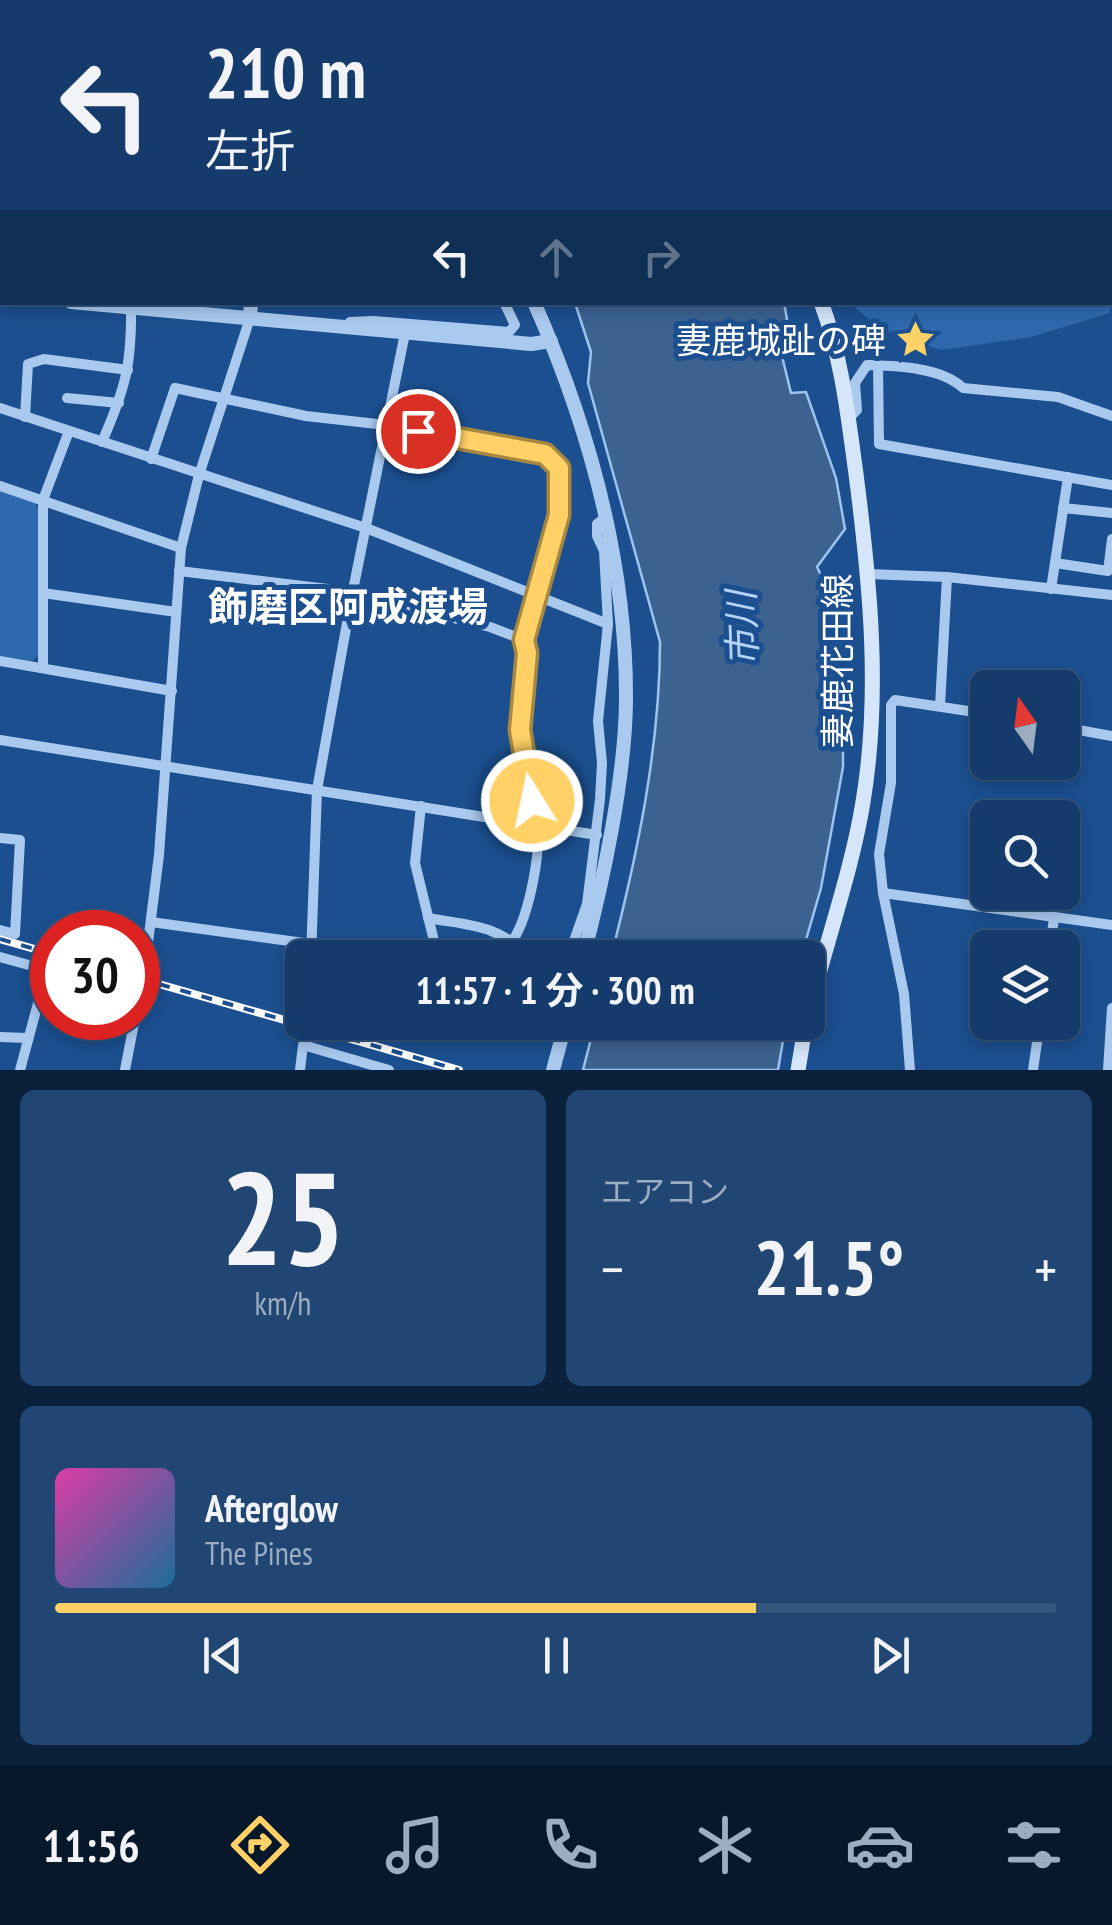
<!DOCTYPE html>
<html lang="ja">
<head>
<meta charset="utf-8">
<style>
  :root { --surface:#143b6b; --page:#214673; --text:#f1f3f6; --muted:#9dadc1; --line:#33557e; --accent:#ffd166 }
  body { margin:0; font-family:"PT Sans Narrow","Noto Sans JP",sans-serif; background:var(--page); color:var(--text); height:100vh; display:flex; flex-direction:column; font-size:38px; white-space:nowrap }
  * { box-sizing:border-box; margin:0 }
  p { font-size:32px; color:var(--muted) }
  .icon { flex:none; width:55px; height:55px; fill:none; stroke:currentColor; stroke-width:2; stroke-linecap:round; stroke-linejoin:round }
  .map { position:relative; height:1070px; overflow:hidden }
  .panel { display:flex; flex-direction:column; gap:20px; padding:20px; background:#0b203b; flex:1 }
  .panel>* { flex:none }
  .guide { position:absolute; left:0px; top:0px; width:1112px; height:305px; box-shadow:0 5px 15px #0003,0 0 0 2px var(--line); background:#143b6b; color:var(--text); overflow:hidden }
  .needle { width:65px; rotate:346deg }
  .fabs { position:absolute; left:970px; top:670px; display:grid; gap:20px }
  .fabs a { display:grid; place-items:center; width:110px; height:110px; border-radius:15px; background:var(--surface); box-shadow:0 5px 15px #0003,0 0 0 2px var(--line); font-size:50px }
  .speed { position:absolute; left:30px; top:910px; display:flex; gap:20px; font-size:50px; font-weight:700; text-align:center }
  .speed>* { display:grid; place-content:center; width:130px; height:130px; border-radius:50%; background:var(--surface); box-shadow:0 5px 15px #0003,0 0 0 2px var(--line); line-height:1 }
  .speed .limit { border:15px solid #d22; background:#fff; color:#111 }
  .pin { position:absolute; display:grid; place-items:center; width:85px; height:85px; color:#fff; margin:-42px; border:5px solid #fff; border-radius:50%; box-shadow:0 2px 10px #0007 }
  .me { position:absolute; width:110px; margin:-55px; rotate:350deg; stroke-linejoin:round; filter:drop-shadow(0 0 8px #0008) }
  .turn { display:flex; align-items:center; gap:35px; height:210px; padding:0 40px; font-size:45px }
  .turn .icon { width:130px; height:130px; stroke-width:2.5 }
  .turn b { display:block; font-size:70px; line-height:85px }
  .lanes { display:flex; align-items:center; height:95px; padding:0 40px; background:#0003; justify-content:center; gap:50px; direction:ltr }
  .lanes .off { opacity:.35 }
  .big { font-size:75px; font-weight:700; line-height:1.1 }
  .panel .tile { flex:1; display:flex; flex-direction:column; justify-content:center; gap:15px; min-width:0; padding:0 35px; border-radius:15px; background:var(--page) }
  .panel .dial { align-items:center; gap:0 }
  .dial b { font-size:130px; line-height:1 }
  .song { display:flex; align-items:center; gap:30px }
  .cover { width:120px; height:120px; border-radius:15px; background:linear-gradient(135deg,hsl(320 70% 55%),hsl(200 70% 35%)) }
  .played { height:10px; border-radius:5px; background:linear-gradient(90deg,var(--accent) 70%,var(--line) 70%) }
  .keys { display:flex; justify-content:space-around; direction:ltr }
  .heat { display:flex; justify-content:space-between; align-items:center; font-size:55px; direction:ltr }
  .panel .tiles { flex:1; display:grid; gap:20px; grid-template-columns:1fr 1fr }
  .tile:last-child { grid-column:span 2 }
  .trip { position:absolute; left:285px; top:940px; width:540px; height:100px; border-radius:15px; background:var(--surface); box-shadow:0 5px 15px #0003,0 0 0 2px var(--line); font-weight:700; line-height:100px; text-align:center }
  .menu { display:flex; height:160px; justify-content:space-around; align-items:center; background:#08182b; color:var(--muted) }
  .menu .icon { width:70px; height:70px }
  .menu .selected { color:var(--accent) }
  .menu b { font-size:45px; color:var(--text) }
  .map>svg:first-child { display:block }
  .green { fill:#2e69ad }
  .water { fill:#3c6290; stroke:#9cc4f0; stroke-width:2.5 }
  .lines { fill:none; stroke-linecap:round; stroke-linejoin:round }
  .minor-tunnel { stroke:#3d69a0; stroke-width:10; stroke-dasharray:10 5; stroke-linecap:butt }
  .minor { stroke:#a9c9ee; stroke-width:10 }
  .tertiary { stroke:#a9c9ee; stroke-width:14 }
  .secondary { stroke:#d6e6fa; stroke-width:15 }
  .rail-casing { stroke:#fff; stroke-width:8 }
  .rail { stroke:#1b4f8f; stroke-width:4; stroke-dasharray:11; stroke-linecap:butt }
  .route-casing { stroke:#a68842; stroke-width:25 }
  .route { stroke:#ffd166; stroke-width:18 }
  .labels { text-anchor:middle; dominant-baseline:central; stroke-width:10; stroke-linejoin:round; paint-order:stroke }
  .poi-label { font-size:35px; fill:#fff; stroke:#1b4f8f; text-anchor:end }
  .street-label { font-size:35px; fill:#fff; stroke:#1b4f8f }
  .water-label { font-size:38px; font-style:italic; fill:#b5d3f5; stroke:#1b4f8f }
  .quarter-label { font-size:40px; font-weight:bold; fill:#fff; stroke:#1b4f8f }
</style>
</head>
<body>
<div class="map">
<svg width="1112" height="1070" viewBox="0 0 1112 1070">
  <rect width="100%" height="100%" fill="#1b4f8f"/>
  <!-- green -->
  <g class="green">
    <polygon points="845,0 1112,0 1110,313 1031,337 941,350 883,331 850,303 1110,302 1110,2 844,2"/>
    <polygon points="0,491 35,503 39,511 38,656 32,661 0,656"/>
  </g>
  <!-- water -->
  <g class="water">
    <path d="M575,303H784L787,319L779,344L791,393L806,392L836,478L845,529L817,567L821,575L830,576L833,598L826,631L843,680V767L821,888L801,957H611C637,856 660,747 660,642L588,383L591,352Z"/>
    <polygon points="595,1023 595,1022 786,1023 778,1070 583,1070"/>
  </g>
  <g class="lines">
    <!-- minor-tunnel -->
    <g class="minor-tunnel">
      <polyline points="140,994 144,974"/>
      <polyline points="303,1045 309,1022"/>
    </g>
    <!-- minor -->
    <g class="minor">
      <polyline points="56,0 57,2"/>
      <polyline points="188,0 190,2"/>
      <polyline points="396,0 397,2"/>
      <polyline points="756,0 761,2"/>
      <polyline points="180,2 181,0"/>
      <polyline points="0,58 2,58"/>
      <polyline points="0,181 0,248"/>
      <polyline points="350,322 374,321 509,332 515,325 504,302"/>
      <polyline points="878,365 879,444 1112,485"/>
      <polyline points="67,398 119,403"/>
      <polyline points="0,408 366,528 608,624"/>
      <polyline points="25,417 28,364 44,359 128,370"/>
      <path d="M848,419L857,410L855,383L867,365C896,366 941,367 963,388L1058,397L1112,416"/>
      <path d="M102,442C126,387 132,364 131,303"/>
      <path d="M151,459L175,388L306,416L386,425L545,454L559,468V515L524,640L527,653C525,678 520,704 520,730C520,761 531,790 537,821C542,850 529,916 513,940"/>
      <polyline points="0,486 181,548"/>
      <polyline points="1063,508 1112,513"/>
      <polyline points="1055,563 1108,571 1112,539"/>
      <polyline points="179,571 336,590 490,627 524,640"/>
      <polyline points="868,574 947,577 1112,595"/>
      <polyline points="1051,589 1068,477"/>
      <polyline points="43,593 176,612"/>
      <polyline points="0,661 172,691"/>
      <polyline points="43,668 43,500 69,431"/>
      <polyline points="940,706 947,577"/>
      <polyline points="1062,727 1112,736"/>
      <polyline points="0,740 597,835"/>
      <polyline points="421,806 415,863 434,941 433,952 423,958"/>
      <polyline points="0,838 20,840 15,934 0,930"/>
      <polyline points="883,893 1112,925"/>
      <polyline points="595,911 587,904 600,799 602,763 598,721 608,624 604,551 597,536 597,524 606,517"/>
      <path d="M428,918C472,926 497,924 531,958"/>
      <polyline points="151,922 413,958"/>
      <polyline points="1050,948 1054,918"/>
      <polyline points="0,957 47,970 20,1070"/>
      <polyline points="311,958 317,790 352,595 405,333"/>
      <polyline points="568,958 587,904"/>
      <polyline points="144,974 159,855 181,548 199,475 250,318"/>
      <polyline points="138,1004 140,994"/>
      <polyline points="0,1037 27,1038"/>
      <polyline points="125,1070 135,1018"/>
      <polyline points="300,1070 303,1045 389,1070"/>
      <polyline points="910,1070 904,994 883,893 879,854 891,783 891,705 895,700 988,714"/>
      <polyline points="1033,1070 1040,1022"/>
      <polyline points="1108,1070 1112,1008"/>
    </g>
    <!-- tertiary -->
    <g class="tertiary">
      <polyline points="422,0 422,2"/>
      <polyline points="278,2 278,0"/>
      <polyline points="0,296 2,296"/>
      <polyline points="71,302 531,344 551,341"/>
      <path d="M534,302C589,427 627,564 626,702C625,779 603,882 583,958"/>
      <polyline points="250,318 251,302"/>
      <polyline points="553,1070 566,1022"/>
    </g>
    <!-- secondary -->
    <g class="secondary">
      <polyline points="832,2 833,0"/>
      <path d="M808,1016C825,944 851,875 863,802C881,693 870,583 856,474C848,416 842,358 821,302"/>
      <polyline points="798,1070 806,1022"/>
    </g>
    <defs>
      <g id="rail">
        <polyline points="0,939 52,954"/>
        <polyline points="138,978 459,1070"/>
      </g>
    </defs>
    <!-- rail casing -->
    <use href="#rail" class="rail-casing"/>
    <!-- rail -->
    <use href="#rail" class="rail"/>
  </g>
  <g class="lines">
    <defs>
      <polyline id="route" points="418,431 545,454 559,468 559,515 524,640 527,653 520,730 532,801"/>
    </defs>
    <!-- route casing -->
    <use href="#route" class="route-casing"/>
    <!-- route -->
    <use href="#route" class="route"/>
  </g>
  <!-- icons -->
  <defs>
    <symbol id="sight-bare" viewBox="-9 -9 18 18"><path d="M0-6L1.8-2.2L6-1.7L2.9 1.2L3.7 5.4L0 3.3L-3.7 5.4L-2.9 1.2L-6-1.7L-1.8-2.2Z" fill="#ffd166" stroke="#1b4f8f" stroke-width="2.5" paint-order="stroke"/></symbol>
  </defs>
  <g fill-rule="evenodd">
    <use href="#sight-bare" x="888" y="312" width="55" height="55"/>
  </g>
  <g class="labels">
    <!-- poi labels -->
    <g class="poi-label">
      <text x="886" y="340">妻鹿城趾の碑</text>
    </g>
    <!-- street labels -->
    <g class="street-label">
      <text transform="translate(837 661) rotate(-90)">妻鹿花田線</text>
    </g>
    <!-- water labels -->
    <g class="water-label">
      <text transform="translate(741 629) rotate(-92)">市川</text>
    </g>
    <!-- quarter labels -->
    <g class="quarter-label">
      <text x="348" y="606">飾磨区阿成渡場</text>
    </g>
  </g>
</svg>
<div class="fabs">
<a><svg class="needle" viewBox="-14 -14 28 28"><path d="M0-13l5 13h-10z" fill="#e53935"/><path d="M0 13l5-13h-10z" fill="#9dadc1"/></svg></a>
<a><svg class="icon" aria-label="search" viewBox="0 0 24 24"><circle cx="10" cy="10" r="6"/><path d="M15 15l6 6"/></svg></a>
<a><svg class="icon" aria-label="layers" viewBox="0 0 24 24"><path d="M12 4l9 5-9 5-9-5zM3 14l9 5 9-5"/></svg></a>
</div>
<div class="speed"><div class="limit">30</div></div>
<div class="pin" style="left:418px;top:431px;background:#d93025"><svg class="icon" aria-label="arrive" viewBox="0 0 24 24"><path d="M6 21V4h12l-3 4 3 4H6"/></svg></div>
<svg class="me" style="left:532px;top:801px" viewBox="-20 -20 40 40"><circle r="17" fill="#ffd166" stroke="#fff" stroke-width="3"/><path d="M0-11L8 9 0 5-8 9z" fill="#fff"/></svg>
<div class="trip">11:57 · 1 分 · 300 m</div>
<div class="guide">
<div class="turn"><svg class="icon" aria-label="left" viewBox="0 0 24 24"><path d="M17 20v-9H6M10 6l-5 5 5 5"/></svg><div><b>210 m</b>左折</div></div>
<div class="lanes"><svg class="icon" aria-label="left" viewBox="0 0 24 24"><path d="M17 20v-9H6M10 6l-5 5 5 5"/></svg><svg class="icon off" aria-label="ahead" viewBox="0 0 24 24"><path d="M12 20V5M6 11l6-6 6 6"/></svg><svg class="icon off" aria-label="right" viewBox="0 0 24 24"><path d="M7 20v-9h11M14 6l5 5-5 5"/></svg></div>
</div>
</div>
<section class="panel">
<div class="tiles">
<div class="tile dial"><b>25</b><p>km/h</p></div>
<div class="tile"><p>エアコン</p>
<div class="heat"><a>−</a><b class="big">21.5°</b><a>+</a></div>
</div>
<div class="tile">
<div class="song"><i class="cover"></i><div><b>Afterglow</b><p>The Pines</p></div></div>
<div class="played"></div>
<div class="keys"><svg class="icon" aria-label="previous" viewBox="0 0 24 24"><path d="M18 5L8 12l10 7zM5 5v14"/></svg><svg class="icon" aria-label="pause" viewBox="0 0 24 24"><path d="M8 5v14M16 5v14"/></svg><svg class="icon" aria-label="next" viewBox="0 0 24 24"><path d="M6 5l10 7-10 7zM19 5v14"/></svg></div>
</div>
</div>
</section>
<nav class="menu">
<b>11:56</b>
<svg class="icon selected" aria-label="directions" viewBox="0 0 24 24"><path d="M12 3l9 9-9 9-9-9zM9 14v-3h6M13 9l2 2-2 2"/></svg>
<svg class="icon" aria-label="music" viewBox="0 0 24 24"><path d="M9 18V5l10-2v13"/><circle cx="6" cy="18" r="3"/><circle cx="16" cy="16" r="3"/></svg>
<svg class="icon" aria-label="phone" viewBox="0 0 24 24"><path d="M5 4h4l2 5-3 2q2 4 5 5l2-3 5 2v4C11 20 4 13 5 4z"/></svg>
<svg class="icon" aria-label="climate" viewBox="0 0 24 24"><path d="M12 3v18M4 7l16 10M4 17L20 7"/></svg>
<svg class="icon" aria-label="car" viewBox="0 0 24 24"><path d="M5 17H2v-5l4-1 3-4h7l3 4 3 1v5h-3M9 17h6M6 11h13"/><circle cx="7" cy="17" r="2"/><circle cx="17" cy="17" r="2"/></svg>
<svg class="icon" aria-label="filters" viewBox="0 0 24 24"><path d="M4 7h16M4 17h16"/><circle cx="9" cy="7" r="2"/><circle cx="15" cy="17" r="2"/></svg>
</nav>
</body>
</html>
